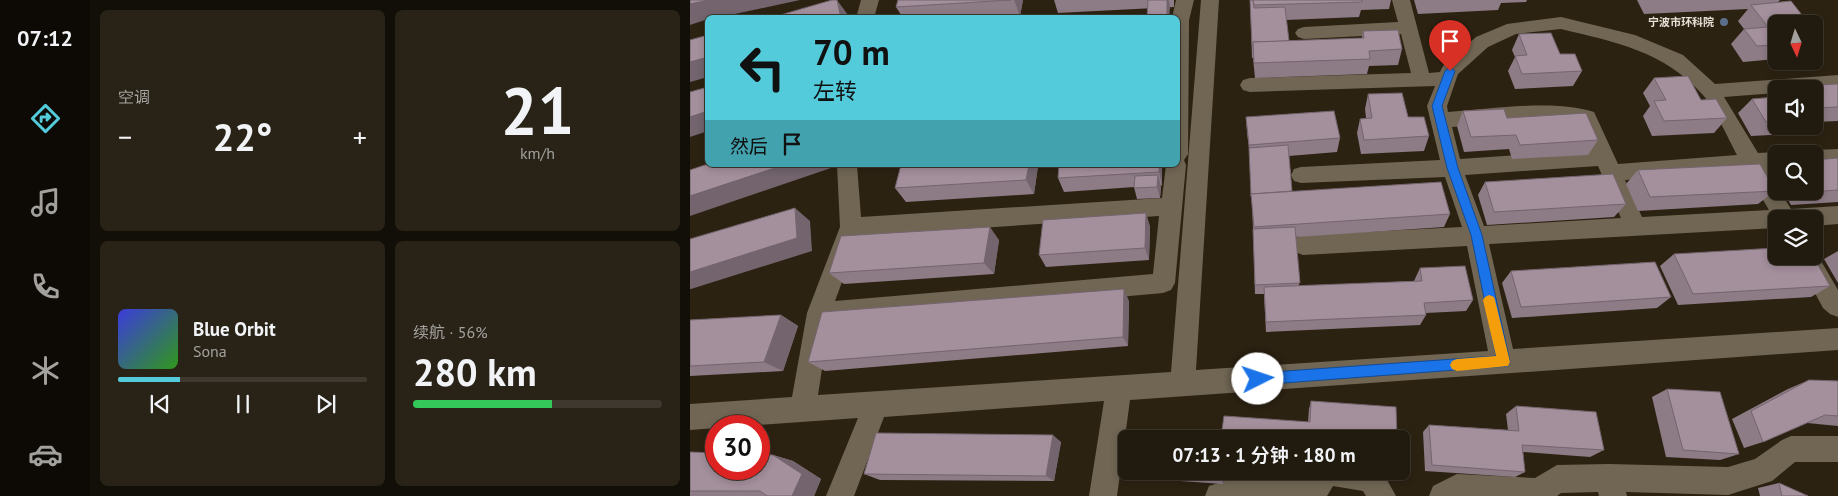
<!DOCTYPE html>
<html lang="zh">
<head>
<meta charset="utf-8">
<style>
  :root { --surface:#211a0e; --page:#292317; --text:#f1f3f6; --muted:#a2a19e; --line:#3e382e; --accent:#53cbda }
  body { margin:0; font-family:"PT Sans","Noto Sans SC",sans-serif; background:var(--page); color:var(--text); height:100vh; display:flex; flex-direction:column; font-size:19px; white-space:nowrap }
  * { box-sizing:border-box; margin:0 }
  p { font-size:16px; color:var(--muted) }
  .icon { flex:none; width:28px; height:28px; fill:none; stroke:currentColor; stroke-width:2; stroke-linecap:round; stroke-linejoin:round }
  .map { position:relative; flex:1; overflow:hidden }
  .side { display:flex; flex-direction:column; gap:10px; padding:10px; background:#120e08; width:600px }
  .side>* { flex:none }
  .hud { position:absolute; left:15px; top:15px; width:475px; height:152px; border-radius:8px; box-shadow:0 2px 8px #0003,0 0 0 1px var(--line); background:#53cbda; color:#111; overflow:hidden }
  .needle { width:32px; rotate:176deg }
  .controls { position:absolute; left:1078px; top:15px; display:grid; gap:10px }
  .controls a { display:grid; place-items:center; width:55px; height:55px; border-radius:8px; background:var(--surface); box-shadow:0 2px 8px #0003,0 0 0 1px var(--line); font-size:25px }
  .speed { position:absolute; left:15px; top:415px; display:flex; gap:10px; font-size:25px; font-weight:700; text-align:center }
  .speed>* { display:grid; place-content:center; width:65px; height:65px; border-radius:50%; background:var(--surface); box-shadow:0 2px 8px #0003,0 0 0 1px var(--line); line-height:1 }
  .speed .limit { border:8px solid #d22; background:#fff; color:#111 }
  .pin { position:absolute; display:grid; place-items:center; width:42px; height:42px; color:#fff; margin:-51px -21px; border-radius:50% 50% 50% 0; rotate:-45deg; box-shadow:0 0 5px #0007 }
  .pin .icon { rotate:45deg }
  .me { position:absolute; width:55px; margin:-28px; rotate:86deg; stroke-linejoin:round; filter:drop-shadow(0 0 4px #0008) }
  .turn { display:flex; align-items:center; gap:18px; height:105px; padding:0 25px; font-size:22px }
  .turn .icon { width:65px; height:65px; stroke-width:2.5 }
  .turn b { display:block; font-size:35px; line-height:42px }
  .then { display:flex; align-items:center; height:48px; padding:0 25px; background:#0003; gap:10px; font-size:19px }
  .big { font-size:38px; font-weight:600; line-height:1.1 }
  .side .widget { flex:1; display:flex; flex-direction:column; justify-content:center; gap:8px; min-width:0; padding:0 18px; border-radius:8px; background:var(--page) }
  .side .dial { align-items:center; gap:0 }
  .dial b { font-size:65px; line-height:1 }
  .song { display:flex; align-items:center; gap:15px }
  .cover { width:60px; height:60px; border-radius:8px; background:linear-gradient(135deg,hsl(240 70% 55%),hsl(110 70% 35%)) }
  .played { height:5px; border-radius:2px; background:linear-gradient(90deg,var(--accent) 25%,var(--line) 25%) }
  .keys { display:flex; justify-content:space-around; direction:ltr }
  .heat { display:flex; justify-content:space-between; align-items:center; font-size:28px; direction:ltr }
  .charge { height:8px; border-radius:4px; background:linear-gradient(90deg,#34c759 56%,var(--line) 0) }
  .side .tiles { flex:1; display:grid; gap:10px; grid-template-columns:repeat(2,1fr) }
  .trip { position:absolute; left:428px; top:430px; width:292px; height:50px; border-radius:8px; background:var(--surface); box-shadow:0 2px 8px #0003,0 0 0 1px var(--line); font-weight:600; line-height:50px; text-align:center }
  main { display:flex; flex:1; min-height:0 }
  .tabs { display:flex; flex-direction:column; width:90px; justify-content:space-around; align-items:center; background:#0d0a06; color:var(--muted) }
  .tabs .icon { width:35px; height:35px }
  .tabs .on { color:var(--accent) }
  .tabs b { font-size:22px; color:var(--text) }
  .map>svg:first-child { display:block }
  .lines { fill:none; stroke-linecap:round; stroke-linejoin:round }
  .minor { fill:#716654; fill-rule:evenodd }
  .wall { fill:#8d7b86 }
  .shaded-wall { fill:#73646d }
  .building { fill:#a48f9c; stroke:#73646d }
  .route { fill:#1a73e8; stroke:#114b97 }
  .slow { fill:#f59e0b }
  .service-dot { fill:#5c6f8a; stroke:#2c2212; stroke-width:2 }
  .labels { text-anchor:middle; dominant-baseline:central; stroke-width:5; stroke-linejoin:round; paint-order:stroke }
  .far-poi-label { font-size:11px; font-weight:bold; fill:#e6e0d6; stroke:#2c2212; text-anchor:end }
</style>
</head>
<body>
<main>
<nav class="tabs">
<b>07:12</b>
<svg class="icon on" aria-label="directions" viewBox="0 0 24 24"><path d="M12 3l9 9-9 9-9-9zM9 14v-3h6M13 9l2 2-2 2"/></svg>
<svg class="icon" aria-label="music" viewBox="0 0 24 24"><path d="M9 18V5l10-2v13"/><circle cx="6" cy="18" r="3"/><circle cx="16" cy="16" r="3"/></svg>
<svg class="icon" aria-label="phone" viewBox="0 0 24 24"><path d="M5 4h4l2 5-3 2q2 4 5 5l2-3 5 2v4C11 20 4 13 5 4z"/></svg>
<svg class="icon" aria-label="climate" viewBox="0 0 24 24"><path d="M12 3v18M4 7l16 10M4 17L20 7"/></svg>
<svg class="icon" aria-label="car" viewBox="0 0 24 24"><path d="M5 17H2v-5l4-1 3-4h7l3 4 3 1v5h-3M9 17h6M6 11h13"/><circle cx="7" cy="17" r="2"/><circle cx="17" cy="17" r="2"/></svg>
</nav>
<section class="side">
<div class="tiles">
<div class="widget"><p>空调</p>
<div class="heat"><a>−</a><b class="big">22°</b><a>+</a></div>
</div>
<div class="widget dial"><b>21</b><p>km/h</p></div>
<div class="widget">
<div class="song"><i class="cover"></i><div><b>Blue Orbit</b><p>Sona</p></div></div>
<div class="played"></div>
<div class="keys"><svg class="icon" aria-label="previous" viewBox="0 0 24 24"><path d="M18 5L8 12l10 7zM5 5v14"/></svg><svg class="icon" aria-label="pause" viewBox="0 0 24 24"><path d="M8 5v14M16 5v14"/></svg><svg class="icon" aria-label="next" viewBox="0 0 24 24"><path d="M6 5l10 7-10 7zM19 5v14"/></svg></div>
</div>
<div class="widget"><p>续航 · 56%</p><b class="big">280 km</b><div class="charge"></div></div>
</div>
</section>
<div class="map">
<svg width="1148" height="496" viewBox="0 0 1148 496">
  <rect width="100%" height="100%" fill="#2c2212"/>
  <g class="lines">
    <!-- minor -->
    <g class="minor">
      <polygon points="171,0 189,0 184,18 166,18"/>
      <path d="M486,0H504L499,20L498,154L494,160L496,165L485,283L481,290L473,293L139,323L128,395L481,372L511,0H529L506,370L798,351L777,246L613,255L605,252L602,245L605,238L613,235L772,227L755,177L611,183L604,181L601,175L604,169L611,167L750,160L737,106L745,86L560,92L553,90L550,85L553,80L560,78L721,73L711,34L614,39L608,37L605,33L608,29L614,27L708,22L702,0H720L739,73L750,72L753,66L786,37L817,24L871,17L945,35L993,55L1025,84L1148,75V89L1124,91V89H1086V93L1034,97L1068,153L1086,152L1092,154H1086V168L1077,169L1086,185V191H1090L1101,209L1148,206V224L1124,226V219H1086V228L799,244L823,349L1148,328V350L440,400L427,496H399L414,401L194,417L164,496H136L168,418L54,426H26V428L0,430V404L102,397L117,313L150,227L147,165H167L171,217L472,198L476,165H488V18H482ZM871,29C925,42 974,51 1013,95C1025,109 1038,138 1047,155L928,164L904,112C863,99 801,109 758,112L757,106L768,74L798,47L826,34ZM861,120L890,124L901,150L770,159L762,127ZM908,166L931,218L794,226L775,175ZM1056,171L1079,210L952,217L935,180ZM469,216L463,274L145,301L169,236Z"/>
      <polygon points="1148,149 1148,165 1124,166 1124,154 1116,154 1124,150"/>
      <polygon points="1124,249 1148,290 1148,317 1140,314 1133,308 1105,256 1124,256"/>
      <polygon points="1101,436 1148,436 1148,462 1105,462 1082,481 1038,495 936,492 937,496 909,496 908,492 871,493 867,496 739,496 743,486 767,474 845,478 867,465 919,464 1038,467 1065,459 1092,440"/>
      <polygon points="621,471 692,471 706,496 676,496 673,491 643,486 637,496 515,496 519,486 550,476 616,479"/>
    </g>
  </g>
  <!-- wall -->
  <g class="wall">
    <polygon points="208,0 333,0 330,16 304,18 213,18 206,7"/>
    <polygon points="364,0 484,0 484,7 368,13"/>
    <polygon points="560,0 701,0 699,9 671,10 669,17 596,20 599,41 672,38 673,31 712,49 708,65 679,66 677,74 565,78 563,58 562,58"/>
    <polygon points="724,0 837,0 836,2 811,3 808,10 728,14"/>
    <polygon points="947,0 1090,0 1087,3 1086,24 1086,59 1053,62 1041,44 1054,29 1048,21 1058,9 954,14"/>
    <polygon points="1124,30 1132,41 1124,50"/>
    <polygon points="829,34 870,54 892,71 883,86 825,89 818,71 825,57 822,50"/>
    <polygon points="964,78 1011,100 1037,118 1024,133 962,136 953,116 960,106 953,93"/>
    <polygon points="1148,84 1148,121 1124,122 1124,89 1087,89 1089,87"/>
    <polygon points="1086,89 1086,126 1108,126 1099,134 1061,136 1048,113 1062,99 1078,98"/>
    <polygon points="678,94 718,117 739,136 734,151 671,154 667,133 670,119 676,118 675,109"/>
    <polygon points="773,111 817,118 908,140 898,155 822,159 819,149 774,152 767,126"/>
    <polygon points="556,117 650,138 647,152 599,156 602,191 760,214 754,227 606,237 609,286 724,281 730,268 783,300 776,311 736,313 736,315 730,325 576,332 574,294 565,294 563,229 560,158 557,132"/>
    <polygon points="1148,158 1148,202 1101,205 1093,191 1124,191"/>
    <polygon points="339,165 347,165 348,166 344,194 216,202 205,188"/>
    <polygon points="369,165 472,165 472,185 471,186 470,198 447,199 444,187 374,192 368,178"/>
    <polygon points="948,170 1085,191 1068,204 948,211 936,184"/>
    <polygon points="1086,173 1086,180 1083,175"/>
    <polygon points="795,182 936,204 924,217 797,225 788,195"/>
    <polygon points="460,226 459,260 356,267 349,255"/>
    <polygon points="309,240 304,274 154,284 139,273"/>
    <polygon points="1148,251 1148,283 1134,259"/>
    <polygon points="984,254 1140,286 1121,297 988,305 970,266"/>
    <polygon points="821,271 981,297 967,308 822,318 812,283"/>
    <polygon points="439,301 438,346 135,371 118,362"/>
    <polygon points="91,315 108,326 93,371 0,376 0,320"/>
    <polygon points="1119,380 1148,381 1148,426 1117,423 1073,442 1054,448 1042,419 1098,389"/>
    <polygon points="977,389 1049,454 1030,460 976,457 962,397"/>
    <polygon points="621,401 707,439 531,437 618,422 619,409"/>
    <polygon points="826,406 914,450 900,457 833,452 835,472 825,477 735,471 733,432 739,425 818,430 816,414"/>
    <polygon points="371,442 364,481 190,480 174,474"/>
    <polygon points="0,452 83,455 103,461 131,479 124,496 0,496"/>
    <polygon points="442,471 534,471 533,484 447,478 442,472"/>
    <polygon points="1089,483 1118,496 1070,496 1068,488"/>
  </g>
  <!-- shaded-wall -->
  <g class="shaded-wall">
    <polygon points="19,0 110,0 26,18 18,18 18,19 0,25 0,4"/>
    <polygon points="147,0 158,15 158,18 151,18"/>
    <polygon points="324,0 333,0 330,16"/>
    <polygon points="477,0 479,0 480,8 479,18 477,18"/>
    <polygon points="18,57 18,77 0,82 0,62"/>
    <polygon points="18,111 18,131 0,137 0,117"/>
    <polygon points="94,165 140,165 141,168 0,216 0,196"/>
    <polygon points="339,165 347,165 348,166 344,194 336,180"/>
    <polygon points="469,165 472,165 472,185 469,172"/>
    <polygon points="468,175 471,186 470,198 467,187"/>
    <polygon points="105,208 120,221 122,251 1,289 0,289 0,272"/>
    <polygon points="456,213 460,226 459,260 455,248"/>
    <polygon points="300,227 309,240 304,274 294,263"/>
    <polygon points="434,289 439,301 438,346 433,337"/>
    <polygon points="91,315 108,326 93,371 74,362"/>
    <polygon points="363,435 371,442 364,481 356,476"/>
    <polygon points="83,455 103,461 131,479 124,496 102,496"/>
    <polygon points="532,471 534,471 533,484 531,479"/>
  </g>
  <!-- building -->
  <g class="building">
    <polygon points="0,0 19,0 0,4"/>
    <polygon points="142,0 147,0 151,18 80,18"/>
    <polygon points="208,0 321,0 206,7"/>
    <polygon points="458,0 477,0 477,18 457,18"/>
    <polygon points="560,0 563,0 564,8 595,7 599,41 563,42 563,45 562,45"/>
    <polygon points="563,0 672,0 672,2 564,5"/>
    <polygon points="1101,1 1119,24 1086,24 1086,45 1067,46 1054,29 1078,27 1061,5"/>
    <polygon points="708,30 712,49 679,51 680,59 564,63 563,42 674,38 673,31"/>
    <polygon points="1124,30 1132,41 1124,41"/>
    <polygon points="861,33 870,54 885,54 892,71 832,74 825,56 837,55 829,34"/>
    <polygon points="18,35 18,57 0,62 0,40"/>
    <polygon points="998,76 1011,100 1026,99 1037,118 974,121 964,101 976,100 964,78"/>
    <polygon points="1148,84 1148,107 1124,108 1124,89 1090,89 1089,87"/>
    <polygon points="18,87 18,111 0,117 0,92"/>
    <polygon points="712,93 718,117 734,117 739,136 674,140 670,119 682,118 678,94"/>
    <polygon points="1086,97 1086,121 1076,122 1062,99"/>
    <polygon points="814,109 817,118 896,113 908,140 830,145 826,135 781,137 773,111"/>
    <polygon points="644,111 650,138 559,145 556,117"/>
    <polygon points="598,145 602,191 561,194 561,196 559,148"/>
    <polygon points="1148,158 1148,190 1119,192 1118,191 1124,191 1124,160"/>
    <polygon points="18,164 18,165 94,165 0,196 0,170"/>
    <polygon points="1070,164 1085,191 960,197 948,170"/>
    <polygon points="211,165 339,165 336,180 205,188"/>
    <polygon points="369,165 469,165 469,172 368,178"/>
    <polygon points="923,174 936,204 804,212 795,182"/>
    <polygon points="468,175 467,187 444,188 445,176"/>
    <polygon points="751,182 760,214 564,227 561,194"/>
    <polygon points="105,208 107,238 0,272 0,239"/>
    <polygon points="456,213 455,248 349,255 353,220"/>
    <polygon points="300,227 294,263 139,273 151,236"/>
    <polygon points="605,227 610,283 565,285 563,229"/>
    <polygon points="1086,248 1086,256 1123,256 1140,286 1003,294 984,254"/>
    <polygon points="965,262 981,297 831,307 821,271"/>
    <polygon points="775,266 783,300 734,303 736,315 576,322 574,287 732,281 730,268"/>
    <polygon points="434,289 433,337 118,362 132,312"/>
    <polygon points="91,315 74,362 0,366 0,320"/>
    <polygon points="1119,380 1148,381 1148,416 1135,415 1073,442 1061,411"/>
    <polygon points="977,389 1030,392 1049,454 993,450"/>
    <polygon points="621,401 706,407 707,439 448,439 449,430 531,437 534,416 620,422"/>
    <polygon points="826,406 906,412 914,450 832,445 835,472 742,465 739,425 829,431"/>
    <polygon points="186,433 363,435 356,476 174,474"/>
    <polygon points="0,452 26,453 26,469 69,469 69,454 83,455 112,474 102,496 77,496 70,491 0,491"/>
    <polygon points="442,471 532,471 531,479 442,472"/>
    <polygon points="1089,483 1118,496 1092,496"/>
  </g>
  <!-- route -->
  <polygon class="route" points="760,67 765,71 752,106 768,168 792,235 820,362 818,366 568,385 564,383 562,379 564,374 568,373 806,356 781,235 757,168 742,106 755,71"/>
  <!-- slow -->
  <polygon class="slow" points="799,295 804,297 805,300 820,362 818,366 767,371 762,369 760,365 762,361 767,359 806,356 793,300 795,297"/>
  <!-- markers -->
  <circle class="service-dot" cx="1034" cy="22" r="5"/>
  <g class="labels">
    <!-- far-poi labels -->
    <g class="far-poi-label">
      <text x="1024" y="22">宁波市环科院</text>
    </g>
  </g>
</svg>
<div class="controls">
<a><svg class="needle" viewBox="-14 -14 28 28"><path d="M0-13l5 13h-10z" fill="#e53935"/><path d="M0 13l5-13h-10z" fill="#a2a19e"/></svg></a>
<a><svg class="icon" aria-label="sound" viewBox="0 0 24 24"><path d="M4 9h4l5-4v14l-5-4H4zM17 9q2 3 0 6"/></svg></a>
<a><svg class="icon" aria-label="search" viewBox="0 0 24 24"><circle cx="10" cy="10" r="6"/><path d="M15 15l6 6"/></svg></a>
<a><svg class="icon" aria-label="layers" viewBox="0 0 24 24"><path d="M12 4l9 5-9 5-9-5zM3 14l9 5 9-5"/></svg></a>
</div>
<div class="speed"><div class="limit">30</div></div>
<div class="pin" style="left:760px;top:71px;background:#d93025"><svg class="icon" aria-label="arrive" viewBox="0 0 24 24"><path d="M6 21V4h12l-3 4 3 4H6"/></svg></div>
<svg class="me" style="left:568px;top:379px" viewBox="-20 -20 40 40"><circle r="19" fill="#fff"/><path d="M0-13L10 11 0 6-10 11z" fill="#1a73e8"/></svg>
<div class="trip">07:13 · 1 分钟 · 180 m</div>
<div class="hud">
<div class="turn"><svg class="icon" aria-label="left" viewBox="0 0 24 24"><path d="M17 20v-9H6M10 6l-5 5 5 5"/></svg><div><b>70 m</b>左转</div></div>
<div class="then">然后<svg class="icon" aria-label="arrive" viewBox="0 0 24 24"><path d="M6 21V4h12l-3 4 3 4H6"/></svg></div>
</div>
</div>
</main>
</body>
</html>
